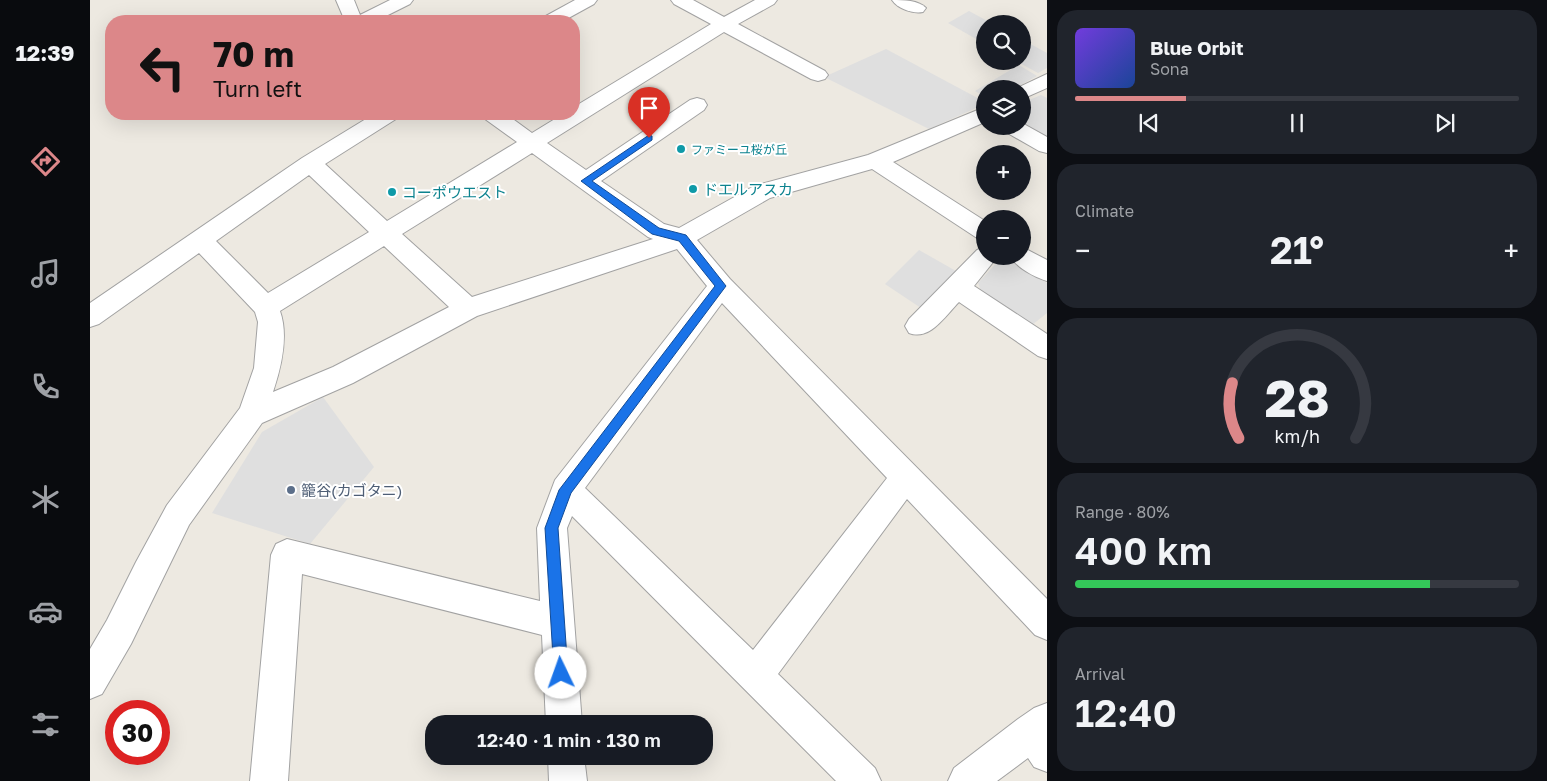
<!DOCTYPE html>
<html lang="en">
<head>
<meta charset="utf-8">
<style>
  :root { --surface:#171b24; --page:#20242c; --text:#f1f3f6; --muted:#9ea1a6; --line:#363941; --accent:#dc8789 }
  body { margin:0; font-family:"Golos Text","Noto Sans JP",sans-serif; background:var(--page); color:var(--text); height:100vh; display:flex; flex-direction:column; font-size:19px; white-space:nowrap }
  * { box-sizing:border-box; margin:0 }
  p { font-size:16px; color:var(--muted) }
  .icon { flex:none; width:28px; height:28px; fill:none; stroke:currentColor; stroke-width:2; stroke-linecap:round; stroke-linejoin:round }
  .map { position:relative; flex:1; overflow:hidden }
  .details { display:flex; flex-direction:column; gap:10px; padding:10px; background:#0d0f14; width:500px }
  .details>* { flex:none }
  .top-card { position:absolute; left:15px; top:15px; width:475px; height:105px; border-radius:20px; box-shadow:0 5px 20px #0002; background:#dc8789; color:#111; overflow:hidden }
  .tools { position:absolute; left:886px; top:15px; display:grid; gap:10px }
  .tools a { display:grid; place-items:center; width:55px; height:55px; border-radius:50%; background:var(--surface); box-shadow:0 5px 20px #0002; font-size:25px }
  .speed { position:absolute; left:15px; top:700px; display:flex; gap:10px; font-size:25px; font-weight:700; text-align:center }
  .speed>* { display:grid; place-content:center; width:65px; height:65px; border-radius:50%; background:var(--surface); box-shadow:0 5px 20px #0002; line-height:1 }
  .speed .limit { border:8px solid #d22; background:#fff; color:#111 }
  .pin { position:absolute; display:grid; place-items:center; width:42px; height:42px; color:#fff; margin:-51px -21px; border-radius:50% 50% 50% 0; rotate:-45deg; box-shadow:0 0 5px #0007 }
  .pin .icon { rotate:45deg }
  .me { position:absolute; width:55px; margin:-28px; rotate:357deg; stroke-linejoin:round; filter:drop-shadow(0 0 4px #0008) }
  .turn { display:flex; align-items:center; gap:18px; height:105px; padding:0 25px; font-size:22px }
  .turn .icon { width:65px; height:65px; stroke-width:2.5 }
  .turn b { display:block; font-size:35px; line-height:42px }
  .big { font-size:38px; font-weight:600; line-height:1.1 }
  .details .widget { flex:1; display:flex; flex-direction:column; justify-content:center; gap:8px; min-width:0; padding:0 18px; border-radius:20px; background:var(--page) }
  .details .dial { align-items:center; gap:0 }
  .dial svg { height:130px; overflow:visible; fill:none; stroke:var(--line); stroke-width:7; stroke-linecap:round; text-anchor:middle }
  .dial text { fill:var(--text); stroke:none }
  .song { display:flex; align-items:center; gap:15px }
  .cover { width:60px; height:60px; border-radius:8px; background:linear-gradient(135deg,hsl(260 70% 55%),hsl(220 70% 35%)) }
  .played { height:5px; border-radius:2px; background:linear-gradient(90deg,var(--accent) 25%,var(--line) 25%) }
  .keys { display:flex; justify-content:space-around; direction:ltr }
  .heat { display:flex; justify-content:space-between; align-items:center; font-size:28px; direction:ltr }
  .charge { height:8px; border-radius:4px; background:linear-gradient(90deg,#34c759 80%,var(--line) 0) }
  .trip { position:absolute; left:335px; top:715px; width:288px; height:50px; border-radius:20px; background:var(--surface); box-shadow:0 5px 20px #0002; font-weight:600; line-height:50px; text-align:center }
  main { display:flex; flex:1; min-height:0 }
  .dock { display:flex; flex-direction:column; width:90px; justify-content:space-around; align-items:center; background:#090b0e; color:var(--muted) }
  .dock .icon { width:35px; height:35px }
  .dock .active { color:var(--accent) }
  .dock b { font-size:22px; color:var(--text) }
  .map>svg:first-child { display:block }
  .parking { fill:#dfdfdf }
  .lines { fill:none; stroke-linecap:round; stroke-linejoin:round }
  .minor-casing { stroke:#a2a2a2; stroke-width:2 }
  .minor { fill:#fff; fill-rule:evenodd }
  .route { fill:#1a73e8; stroke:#114b97 }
  .culture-dot { fill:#0f9aa8; stroke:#fff; stroke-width:2 }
  .service-dot { fill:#5c6f8a; stroke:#fff; stroke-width:2 }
  .labels { text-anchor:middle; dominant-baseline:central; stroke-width:4; stroke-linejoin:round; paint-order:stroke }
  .far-culture-label { font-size:12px; fill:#0d838f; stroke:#fff; text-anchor:start }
  .culture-label { font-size:15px; fill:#0d838f; stroke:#fff; text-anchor:start }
  .service-label { font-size:15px; fill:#4e5e75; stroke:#fff; text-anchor:start }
</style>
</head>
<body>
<main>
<nav class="dock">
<b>12:39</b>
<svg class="icon active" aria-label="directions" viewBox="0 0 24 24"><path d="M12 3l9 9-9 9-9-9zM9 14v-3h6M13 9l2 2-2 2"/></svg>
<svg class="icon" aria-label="music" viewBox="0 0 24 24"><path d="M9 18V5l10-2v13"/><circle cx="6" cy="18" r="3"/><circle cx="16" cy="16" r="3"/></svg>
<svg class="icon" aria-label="phone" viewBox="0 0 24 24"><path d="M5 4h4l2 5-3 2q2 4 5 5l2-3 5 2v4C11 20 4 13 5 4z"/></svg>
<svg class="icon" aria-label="climate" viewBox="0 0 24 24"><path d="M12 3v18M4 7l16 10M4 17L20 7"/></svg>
<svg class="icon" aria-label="car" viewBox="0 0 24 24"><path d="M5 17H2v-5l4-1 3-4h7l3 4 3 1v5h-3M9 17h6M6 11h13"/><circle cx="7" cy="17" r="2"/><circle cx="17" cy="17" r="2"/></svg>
<svg class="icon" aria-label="filters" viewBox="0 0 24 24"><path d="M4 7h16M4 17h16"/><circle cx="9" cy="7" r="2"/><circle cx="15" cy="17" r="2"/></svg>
</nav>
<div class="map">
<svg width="957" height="781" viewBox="0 0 957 781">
  <rect width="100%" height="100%" fill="#ede9e1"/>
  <!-- parking -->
  <g class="parking">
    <polygon points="879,11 903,24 895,24 895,44 858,23"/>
    <polygon points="933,40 957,53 957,68 948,73 926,61 932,61"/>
    <polygon points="796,49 895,102 895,104 839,129 734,77"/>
    <polygon points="929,65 947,76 923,89 895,89 895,97 885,91"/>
    <polygon points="951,95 957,98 957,137 933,124 932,103"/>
    <polygon points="829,250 866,271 831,308 795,284"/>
    <polygon points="912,257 925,262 957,283 957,313 942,325 891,291 888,283"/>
    <polygon points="233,397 284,467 220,544 122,513 172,432"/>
  </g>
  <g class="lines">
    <defs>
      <g id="minor">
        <polygon points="246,0 264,0 270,15 300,0 323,0 320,4 286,21 255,21"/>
        <polygon points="485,0 507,0 504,4 473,21 451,21 454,17"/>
        <path d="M581,0H603L634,17L665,0H687L684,4L648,24L735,71L738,75L735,79L728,81L721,79L634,32L457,143L496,170L600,100L607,98L614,100L617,105L614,110L511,181L574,224L589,228L664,186L778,155L895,107V122L803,162L895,221V241L887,238L782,169L680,198L607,240L640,279L957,599V640L945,635L817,499L688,674L785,768L791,781H746L482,516L477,528L492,724H456L452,635L212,574L198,781H160L181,555L186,544L197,539L450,601L447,528L465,480L617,286L587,249L387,316L263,383L172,423L99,525L41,644L12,694L0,699V649L17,620L46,562L77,505L150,408L164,368L168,322L165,312L109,253L9,324L0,327V303L212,158L284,114H309L306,119L235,164L297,221L427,142L395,119L392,114H416L442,133L473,114H484V107L621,24L584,4ZM442,153L558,237L563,239L382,297L312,234ZM219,175L279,232L178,293L126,241ZM294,246L359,307L243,367L183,392C191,368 199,336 190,311ZM632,303L797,478L663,650L495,488Z"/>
        <path d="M802,0C814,0 828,0 836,8L833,12C823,14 808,9 802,0Z"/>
        <polygon points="957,74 957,88 932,99 932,89 925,89"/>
        <polygon points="932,123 957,137 957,153 949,151 914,131 911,126 932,126"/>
        <path d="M895,247V256H908L884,286L957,334V359L948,356L869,302C855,316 840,341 819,333L815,326L819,319L887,250Z"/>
        <path d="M932,247L957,260V281C944,277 927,268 920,256H932Z"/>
        <polygon points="957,703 957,772 944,767 938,758 907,781 858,781 864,768 928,719 944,708"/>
        <polygon points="458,756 494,756 497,781 459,781"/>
      </g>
    </defs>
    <!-- minor casing -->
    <use href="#minor" class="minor-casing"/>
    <!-- minor -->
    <use href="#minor" class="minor"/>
  </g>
  <!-- route -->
  <polygon class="route" points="559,135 562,136 562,140 502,181 569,228 596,235 636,286 481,493 468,528 478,673 476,678 471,680 466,678 464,673 455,528 469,490 625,286 589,241 562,234 491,181"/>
  <!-- markers -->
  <g class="culture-dot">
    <circle cx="591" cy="149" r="5"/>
    <circle cx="603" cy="189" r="5"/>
    <circle cx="302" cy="192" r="5"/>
  </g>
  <circle class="service-dot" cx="201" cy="490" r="5"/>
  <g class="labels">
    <!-- far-culture labels -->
    <g class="far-culture-label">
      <text x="601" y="149">ファミーユ桜が丘</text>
    </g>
    <!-- culture labels -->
    <g class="culture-label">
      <text x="613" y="189">ドエルアスカ</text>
      <text x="312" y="192">コーポウエスト</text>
    </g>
    <!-- service labels -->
    <g class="service-label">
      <text x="211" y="490">籠谷(カゴタニ)</text>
    </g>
  </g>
</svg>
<div class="tools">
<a><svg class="icon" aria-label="search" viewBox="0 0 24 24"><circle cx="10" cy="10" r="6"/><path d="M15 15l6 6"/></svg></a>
<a><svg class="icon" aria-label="layers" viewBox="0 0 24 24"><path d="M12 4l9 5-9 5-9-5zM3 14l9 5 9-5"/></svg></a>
<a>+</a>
<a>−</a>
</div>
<div class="speed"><div class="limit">30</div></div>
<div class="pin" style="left:559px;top:138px;background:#d93025"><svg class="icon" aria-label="arrive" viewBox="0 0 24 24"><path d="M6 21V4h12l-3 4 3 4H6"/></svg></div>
<svg class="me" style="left:471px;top:673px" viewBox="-20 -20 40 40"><circle r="19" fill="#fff"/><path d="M0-13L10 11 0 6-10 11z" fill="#1a73e8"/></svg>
<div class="trip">12:40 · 1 min · 130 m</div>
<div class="top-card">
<div class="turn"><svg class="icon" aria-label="left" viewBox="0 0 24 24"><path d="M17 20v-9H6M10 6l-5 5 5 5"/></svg><div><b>70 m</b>Turn left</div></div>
</div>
</div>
<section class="details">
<div class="widget">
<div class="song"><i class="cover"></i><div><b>Blue Orbit</b><p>Sona</p></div></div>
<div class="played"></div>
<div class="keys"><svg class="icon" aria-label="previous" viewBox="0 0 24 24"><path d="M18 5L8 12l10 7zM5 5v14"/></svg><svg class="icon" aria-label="pause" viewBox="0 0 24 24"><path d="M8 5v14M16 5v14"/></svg><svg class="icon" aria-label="next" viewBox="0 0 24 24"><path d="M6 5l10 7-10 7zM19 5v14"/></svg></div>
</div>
<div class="widget"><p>Climate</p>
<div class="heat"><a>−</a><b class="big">21°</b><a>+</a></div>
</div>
<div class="widget dial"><svg viewBox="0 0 100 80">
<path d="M14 69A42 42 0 1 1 86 69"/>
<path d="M14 69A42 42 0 0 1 10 35" stroke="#dc8789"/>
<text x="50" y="56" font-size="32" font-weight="700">28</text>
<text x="50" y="72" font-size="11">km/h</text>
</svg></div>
<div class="widget"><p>Range · 80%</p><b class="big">400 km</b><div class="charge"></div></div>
<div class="widget"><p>Arrival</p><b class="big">12:40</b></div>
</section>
</main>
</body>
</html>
